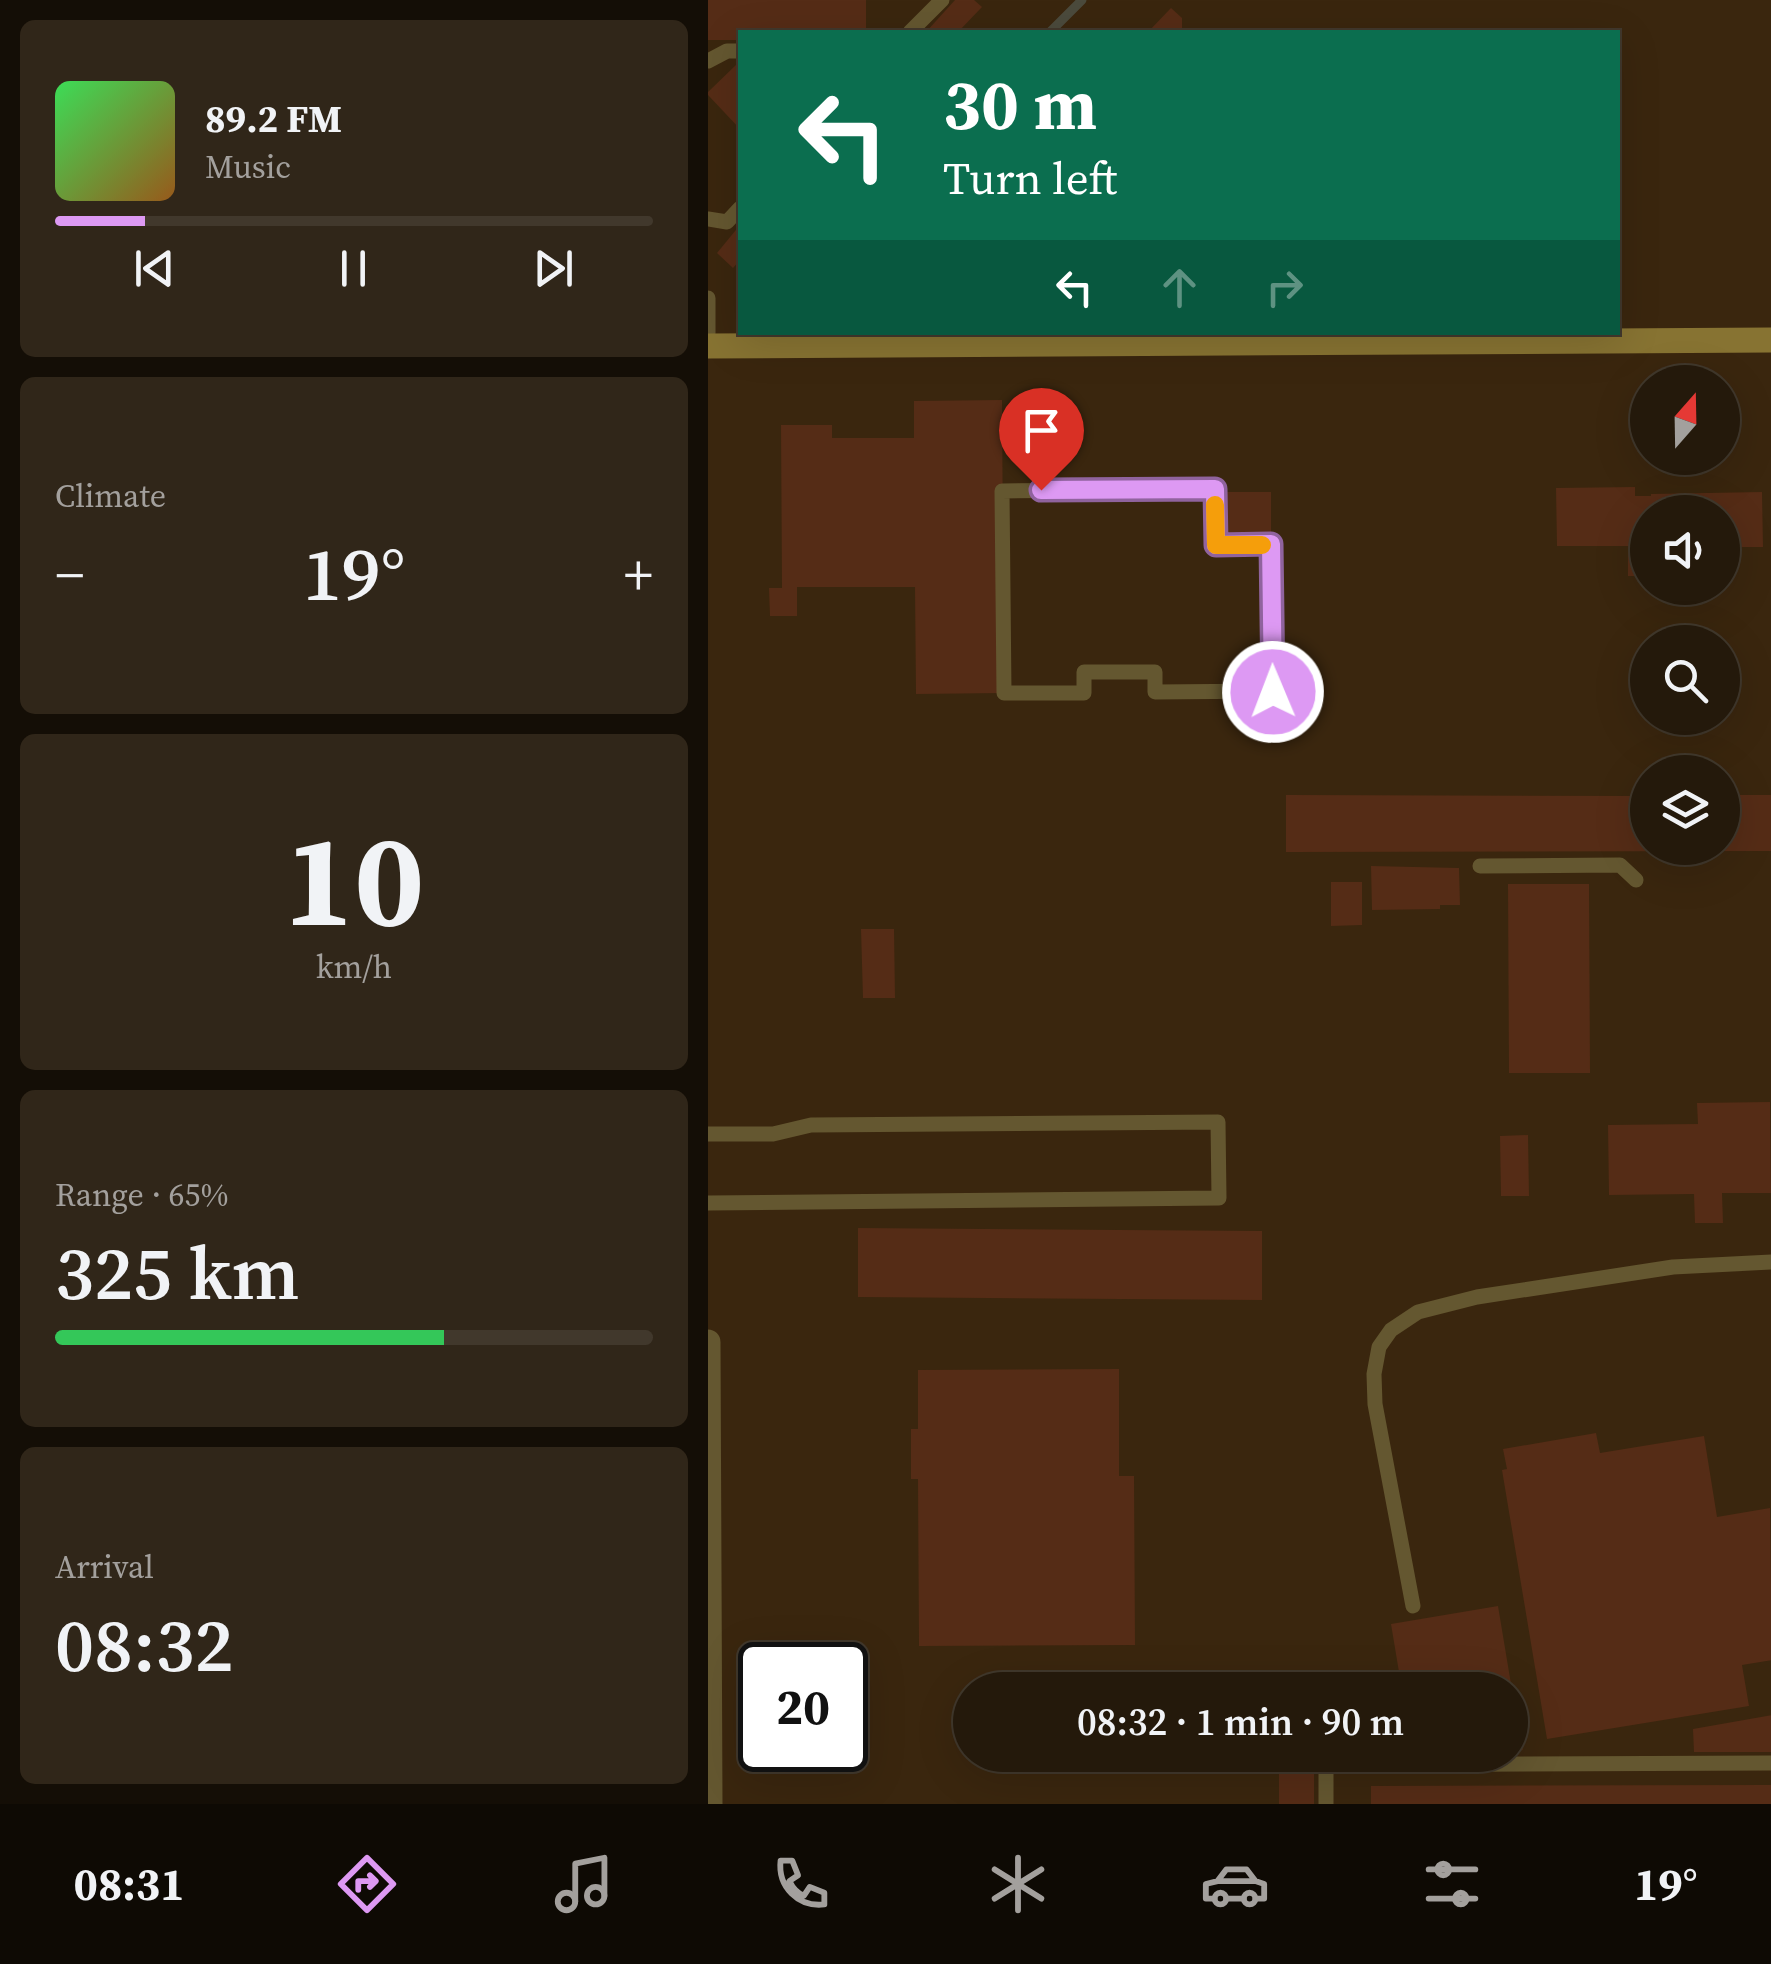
<!DOCTYPE html>
<html lang="en">
<head>
<meta charset="utf-8">
<style>
  :root { --surface:#24190b; --page:#302619; --text:#f1f3f6; --muted:#a3a09d; --line:#41382c; --accent:#dd99f3 }
  body { margin:0; font-family:"Source Serif 4",serif; background:var(--page); color:var(--text); height:100vh; display:flex; flex-direction:column; font-size:38px; white-space:nowrap }
  * { box-sizing:border-box; margin:0 }
  p { font-size:32px; color:var(--muted) }
  .icon { flex:none; width:55px; height:55px; fill:none; stroke:currentColor; stroke-width:2; stroke-linecap:round; stroke-linejoin:round }
  .map { position:relative; flex:1; overflow:hidden }
  .sheet { display:flex; flex-direction:column; gap:20px; padding:20px; background:#140e06; width:708px }
  .sheet>* { flex:none }
  .top-card { position:absolute; left:30px; top:30px; width:882px; height:305px; border-radius:0px; box-shadow:0 10px 40px #0002,0 0 0 2px var(--line); background:#0b6e4f; color:#fff; overflow:hidden }
  .needle { width:65px; rotate:20deg }
  .fabs { position:absolute; left:922px; top:365px; display:grid; gap:20px }
  .fabs a { display:grid; place-items:center; width:110px; height:110px; border-radius:50%; background:var(--surface); box-shadow:0 10px 40px #0002,0 0 0 2px var(--line); font-size:50px }
  .speed { position:absolute; left:30px; top:1642px; display:flex; gap:20px; font-size:50px; font-weight:700; text-align:center }
  .speed>* { display:grid; place-content:center; width:130px; height:130px; border-radius:50%; background:var(--surface); box-shadow:0 10px 40px #0002,0 0 0 2px var(--line); line-height:1 }
  .speed .limit { border:5px solid #111; border-radius:15px; background:#fff; color:#111 }
  .pin { position:absolute; display:grid; place-items:center; width:85px; height:85px; color:#fff; margin:-102px -42px; border-radius:50% 50% 50% 0; rotate:-45deg; box-shadow:0 0 10px #0007 }
  .pin .icon { rotate:45deg }
  .me { position:absolute; width:110px; margin:-55px; rotate:359deg; stroke-linejoin:round; filter:drop-shadow(0 0 8px #0008) }
  .turn { display:flex; align-items:center; gap:35px; height:210px; padding:0 40px; font-size:45px }
  .turn .icon { width:130px; height:130px; stroke-width:2.5 }
  .turn b { display:block; font-size:70px; line-height:85px }
  .lanes { display:flex; align-items:center; height:95px; padding:0 40px; background:#0003; justify-content:center; gap:50px; direction:ltr }
  .lanes .off { opacity:.35 }
  .big { font-size:75px; font-weight:600; line-height:1.1 }
  .sheet .tile { flex:1; display:flex; flex-direction:column; justify-content:center; gap:15px; min-width:0; padding:0 35px; border-radius:15px; background:var(--page) }
  .sheet .dial { align-items:center; gap:0 }
  .dial b { font-size:130px; line-height:1 }
  .song { display:flex; align-items:center; gap:30px }
  .cover { width:120px; height:120px; border-radius:15px; background:linear-gradient(135deg,hsl(130 70% 55%),hsl(30 70% 35%)) }
  .played { height:10px; border-radius:5px; background:linear-gradient(90deg,var(--accent) 15%,var(--line) 15%) }
  .keys { display:flex; justify-content:space-around; direction:ltr }
  .heat { display:flex; justify-content:space-between; align-items:center; font-size:55px; direction:ltr }
  .charge { height:15px; border-radius:8px; background:linear-gradient(90deg,#34c759 65%,var(--line) 0) }
  .trip { position:absolute; left:245px; top:1672px; width:575px; height:100px; border-radius:50px; background:var(--surface); box-shadow:0 10px 40px #0002,0 0 0 2px var(--line); font-weight:600; line-height:100px; text-align:center }
  .tab-bar { display:flex; height:160px; justify-content:space-around; align-items:center; background:#0e0a04; color:var(--muted) }
  .tab-bar .icon { width:70px; height:70px }
  .tab-bar .current { color:var(--accent) }
  .tab-bar b { font-size:45px; color:var(--text) }
  main { display:flex; flex:1; min-height:0 }
  .map>svg:first-child { display:block }
  .built { fill:#3a260e; fill-rule:evenodd }
  .lines { fill:none; stroke-linecap:round; stroke-linejoin:round }
  .stream { stroke:#4b4a3c; stroke-width:9 }
  .building { fill:#552c16 }
  .service { stroke:#645730; stroke-width:15 }
  .tertiary { stroke:#645730; stroke-width:25 }
  .secondary { stroke:#877332; stroke-width:25 }
  .route-casing { stroke:#90639e; stroke-width:25 }
  .route { stroke:#dd99f3; stroke-width:18 }
  .slow { stroke:#f59e0b; stroke-width:18 }
</style>
</head>
<body>
<main>
<section class="sheet">
<div class="tile">
<div class="song"><i class="cover"></i><div><b>89.2 FM</b><p>Music</p></div></div>
<div class="played"></div>
<div class="keys"><svg class="icon" aria-label="previous" viewBox="0 0 24 24"><path d="M18 5L8 12l10 7zM5 5v14"/></svg><svg class="icon" aria-label="pause" viewBox="0 0 24 24"><path d="M8 5v14M16 5v14"/></svg><svg class="icon" aria-label="next" viewBox="0 0 24 24"><path d="M6 5l10 7-10 7zM19 5v14"/></svg></div>
</div>
<div class="tile"><p>Climate</p>
<div class="heat"><a>−</a><b class="big">19°</b><a>+</a></div>
</div>
<div class="tile dial"><b>10</b><p>km/h</p></div>
<div class="tile"><p>Range · 65%</p><b class="big">325 km</b><div class="charge"></div></div>
<div class="tile"><p>Arrival</p><b class="big">08:32</b></div>
</section>
<div class="map">
<svg width="1064" height="1804" viewBox="0 0 1064 1804">
  <rect width="100%" height="100%" fill="#30210f"/>
  <!-- built -->
  <path class="built" d="M0,0H1063V1804H0ZM32,32H910V332H32ZM940,382H1015V458H940ZM940,512H1015V588H940ZM940,642H1015V718H940ZM940,772H1015V848H940ZM52,1665H138V1750H52ZM262,1690H802V1755H262Z"/>
  <g class="lines">
    <!-- stream -->
    <polyline class="stream" points="342,32 374,0"/>
  </g>
  <!-- building -->
  <g class="building">
    <polygon points="0,0 158,0 158,32 32,32 32,40 0,40"/>
    <polygon points="247,0 266,0 274,7 250,32 218,32"/>
    <polygon points="463,8 474,18 474,32 440,32"/>
    <polygon points="29,64 32,64 32,129 0,95 0,92"/>
    <polygon points="32,225 32,260 25,268 9,253"/>
    <polygon points="294,400 296,693 208,694 207,587 89,587 89,616 62,616 61,588 74,588 73,425 124,425 124,438 206,438 206,401"/>
    <polygon points="927,487 927,496 943,496 943,494 1054,492 1055,547 1015,547 1015,512 940,512 940,576 920,576 920,546 849,546 848,488"/>
    <rect x="507" y="492" width="56" height="53"/>
    <polygon points="578,795 940,796 940,848 1015,848 1015,795 1064,795 1064,851 578,852"/>
    <polygon points="663,866 751,868 752,905 732,905 732,909 664,910"/>
    <polygon points="623,882 654,882 654,925 623,926"/>
    <polygon points="800,884 881,884 882,1073 801,1073"/>
    <polygon points="153,929 186,929 187,998 155,998"/>
    <polygon points="1062,1102 1063,1193 1014,1193 1015,1223 987,1223 986,1194 901,1195 900,1125 990,1124 989,1103"/>
    <polygon points="820,1135 821,1196 793,1196 792,1136"/>
    <polygon points="150,1228 554,1231 554,1300 150,1297"/>
    <polygon points="411,1369 411,1476 426,1476 427,1645 211,1646 210,1479 203,1479 203,1429 210,1429 210,1370"/>
    <polygon points="888,1433 892,1453 996,1436 1009,1517 1062,1508 1064,1660 1034,1665 1041,1706 839,1739 794,1470 799,1469 795,1449"/>
    <polygon points="790,1606 804,1690 694,1690 683,1624"/>
    <polygon points="805,1690 815,1750 802,1746 802,1691"/>
    <polygon points="1064,1715 1064,1752 986,1752 985,1729"/>
    <rect x="571" y="1755" width="35" height="49"/>
    <polygon points="1064,1785 1064,1804 663,1804 663,1786"/>
  </g>
  <g class="lines">
    <!-- service -->
    <g class="service">
      <polyline points="202,32 234,0"/>
      <polyline points="0,61 19,51 32,51"/>
      <polyline points="0,219 19,222 32,208"/>
      <polyline points="0,298 0,346"/>
      <polygon points="507,489 507,545 563,545 565,691 447,692 447,672 376,672 376,693 296,693 294,491"/>
      <polyline points="772,866 912,865 928,880"/>
      <polyline points="0,1134 65,1134 103,1125 510,1122 511,1198 0,1203"/>
      <polyline points="705,1606 667,1404 666,1374 671,1347 683,1330 710,1312 769,1297 965,1267 1064,1262"/>
      <polyline points="618,1759 618,1804"/>
      <polyline points="618,1765 1064,1763"/>
    </g>
    <!-- tertiary -->
    <polyline class="tertiary" points="0,1342 2,1804"/>
    <!-- secondary -->
    <polyline class="secondary" points="0,346 1064,340"/>
  </g>
  <g class="lines">
    <defs>
      <polyline id="route" points="333,490 507,489 508,545 563,544 565,692"/>
    </defs>
    <!-- route casing -->
    <use href="#route" class="route-casing"/>
    <!-- route -->
    <use href="#route" class="route"/>
    <!-- slow -->
    <polyline class="slow" points="507,505 508,545 554,545"/>
  </g>
</svg>
<div class="fabs">
<a><svg class="needle" viewBox="-14 -14 28 28"><path d="M0-13l5 13h-10z" fill="#e53935"/><path d="M0 13l5-13h-10z" fill="#a3a09d"/></svg></a>
<a><svg class="icon" aria-label="sound" viewBox="0 0 24 24"><path d="M4 9h4l5-4v14l-5-4H4zM17 9q2 3 0 6"/></svg></a>
<a><svg class="icon" aria-label="search" viewBox="0 0 24 24"><circle cx="10" cy="10" r="6"/><path d="M15 15l6 6"/></svg></a>
<a><svg class="icon" aria-label="layers" viewBox="0 0 24 24"><path d="M12 4l9 5-9 5-9-5zM3 14l9 5 9-5"/></svg></a>
</div>
<div class="speed"><div class="limit">20</div></div>
<div class="pin" style="left:333px;top:490px;background:#d93025"><svg class="icon" aria-label="arrive" viewBox="0 0 24 24"><path d="M6 21V4h12l-3 4 3 4H6"/></svg></div>
<svg class="me" style="left:565px;top:692px" viewBox="-20 -20 40 40"><circle r="17" fill="#dd99f3" stroke="#fff" stroke-width="3"/><path d="M0-11L8 9 0 5-8 9z" fill="#fff"/></svg>
<div class="trip">08:32 · 1 min · 90 m</div>
<div class="top-card">
<div class="turn"><svg class="icon" aria-label="left" viewBox="0 0 24 24"><path d="M17 20v-9H6M10 6l-5 5 5 5"/></svg><div><b>30 m</b>Turn left</div></div>
<div class="lanes"><svg class="icon" aria-label="left" viewBox="0 0 24 24"><path d="M17 20v-9H6M10 6l-5 5 5 5"/></svg><svg class="icon off" aria-label="ahead" viewBox="0 0 24 24"><path d="M12 20V5M6 11l6-6 6 6"/></svg><svg class="icon off" aria-label="right" viewBox="0 0 24 24"><path d="M7 20v-9h11M14 6l5 5-5 5"/></svg></div>
</div>
</div>
</main>
<nav class="tab-bar">
<b>08:31</b>
<svg class="icon current" aria-label="directions" viewBox="0 0 24 24"><path d="M12 3l9 9-9 9-9-9zM9 14v-3h6M13 9l2 2-2 2"/></svg>
<svg class="icon" aria-label="music" viewBox="0 0 24 24"><path d="M9 18V5l10-2v13"/><circle cx="6" cy="18" r="3"/><circle cx="16" cy="16" r="3"/></svg>
<svg class="icon" aria-label="phone" viewBox="0 0 24 24"><path d="M5 4h4l2 5-3 2q2 4 5 5l2-3 5 2v4C11 20 4 13 5 4z"/></svg>
<svg class="icon" aria-label="climate" viewBox="0 0 24 24"><path d="M12 3v18M4 7l16 10M4 17L20 7"/></svg>
<svg class="icon" aria-label="car" viewBox="0 0 24 24"><path d="M5 17H2v-5l4-1 3-4h7l3 4 3 1v5h-3M9 17h6M6 11h13"/><circle cx="7" cy="17" r="2"/><circle cx="17" cy="17" r="2"/></svg>
<svg class="icon" aria-label="filters" viewBox="0 0 24 24"><path d="M4 7h16M4 17h16"/><circle cx="9" cy="7" r="2"/><circle cx="15" cy="17" r="2"/></svg>
<b>19°</b>
</nav>
</body>
</html>
